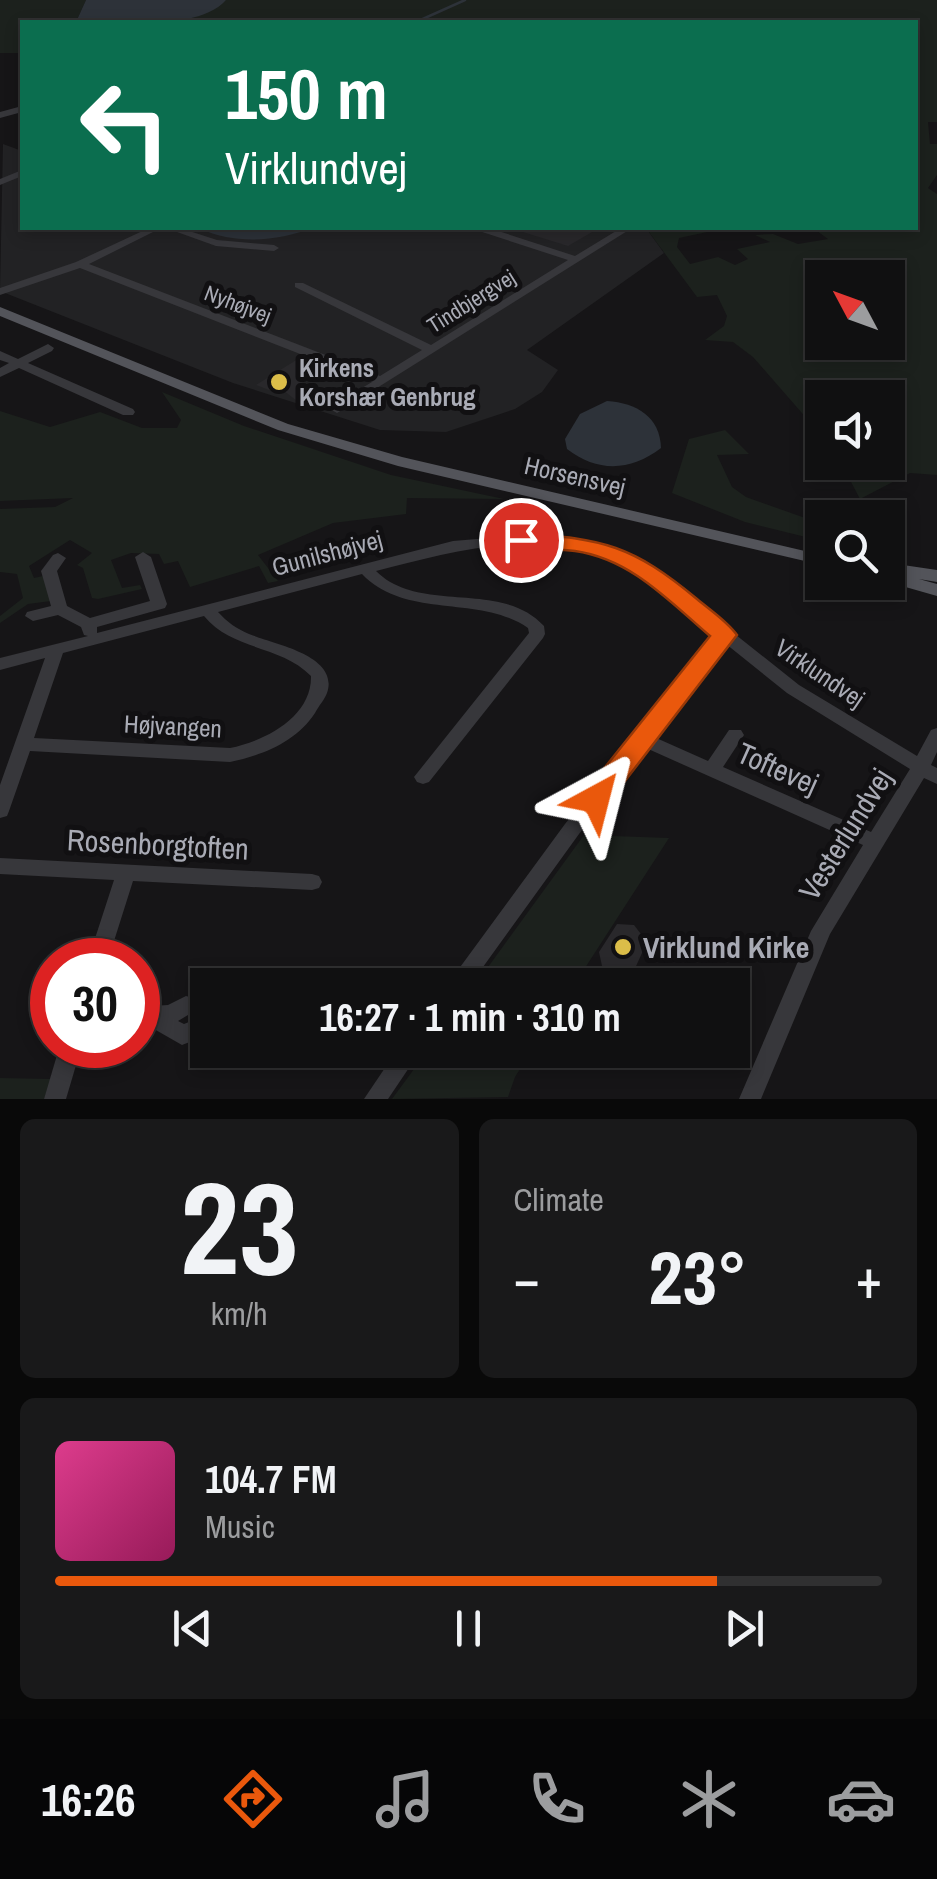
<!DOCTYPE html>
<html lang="en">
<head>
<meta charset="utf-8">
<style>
  :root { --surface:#101011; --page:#19191a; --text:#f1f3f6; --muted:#9c9d9f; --line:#303031; --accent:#ea580c }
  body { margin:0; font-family:"Archivo Narrow",sans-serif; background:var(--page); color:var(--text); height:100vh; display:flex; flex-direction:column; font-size:38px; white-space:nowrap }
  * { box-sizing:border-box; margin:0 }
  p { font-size:32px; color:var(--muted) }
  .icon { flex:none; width:55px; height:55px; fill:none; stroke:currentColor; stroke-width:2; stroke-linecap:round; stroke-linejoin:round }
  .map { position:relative; height:1099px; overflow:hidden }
  .side { display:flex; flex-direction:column; gap:20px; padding:20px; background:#090909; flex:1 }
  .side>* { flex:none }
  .banner { position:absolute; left:20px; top:20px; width:898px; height:210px; border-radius:0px; box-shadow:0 5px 15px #0003,0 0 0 2px var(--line); background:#0b6e4f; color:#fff; overflow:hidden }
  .needle { width:65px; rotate:311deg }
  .tools { position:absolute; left:805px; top:260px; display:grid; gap:20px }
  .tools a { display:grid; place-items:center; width:100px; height:100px; border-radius:0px; background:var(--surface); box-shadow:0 5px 15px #0003,0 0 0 2px var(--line); font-size:50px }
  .speed { position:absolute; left:30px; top:938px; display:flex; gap:20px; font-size:50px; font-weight:700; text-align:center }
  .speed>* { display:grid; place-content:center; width:130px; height:130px; border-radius:50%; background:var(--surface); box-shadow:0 5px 15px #0003,0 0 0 2px var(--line); line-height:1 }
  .speed .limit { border:15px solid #d22; background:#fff; color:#111 }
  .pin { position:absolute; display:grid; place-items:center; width:85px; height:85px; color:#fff; margin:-42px; border:5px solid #fff; border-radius:50%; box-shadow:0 2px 10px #0007 }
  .me { position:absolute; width:110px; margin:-55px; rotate:38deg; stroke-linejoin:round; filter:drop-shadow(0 0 8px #0008) }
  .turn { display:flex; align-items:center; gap:35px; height:210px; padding:0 40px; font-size:45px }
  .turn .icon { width:130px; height:130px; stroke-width:2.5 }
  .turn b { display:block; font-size:70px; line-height:85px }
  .big { font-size:75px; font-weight:700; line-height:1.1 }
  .side .widget { flex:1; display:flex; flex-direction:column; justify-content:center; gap:15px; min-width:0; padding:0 35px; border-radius:15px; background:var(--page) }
  .side .dial { align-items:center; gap:0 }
  .dial b { font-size:130px; line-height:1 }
  .song { display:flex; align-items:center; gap:30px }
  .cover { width:120px; height:120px; border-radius:15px; background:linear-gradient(135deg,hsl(330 70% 55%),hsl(330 70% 35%)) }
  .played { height:10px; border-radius:5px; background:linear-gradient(90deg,var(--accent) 80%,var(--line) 80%) }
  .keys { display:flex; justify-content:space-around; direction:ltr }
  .heat { display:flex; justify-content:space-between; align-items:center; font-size:55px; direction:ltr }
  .side .tiles { flex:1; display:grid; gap:20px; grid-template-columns:1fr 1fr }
  .widget:last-child { grid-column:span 2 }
  .trip { position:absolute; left:190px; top:968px; width:560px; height:100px; border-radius:0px; background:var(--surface); box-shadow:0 5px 15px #0003,0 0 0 2px var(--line); font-weight:700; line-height:100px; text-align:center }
  .tab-bar { display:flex; height:160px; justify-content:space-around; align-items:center; background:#060607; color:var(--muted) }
  .tab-bar .icon { width:70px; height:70px }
  .tab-bar .selected { color:var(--accent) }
  .tab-bar b { font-size:45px; color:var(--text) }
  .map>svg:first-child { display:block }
  .built { fill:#222224 }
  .green { fill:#1c211d; fill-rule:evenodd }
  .water { fill:#2d3239 }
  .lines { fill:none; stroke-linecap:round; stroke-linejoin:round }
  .stream { stroke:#2d3239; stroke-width:2.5 }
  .building { fill:#29282b }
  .minor { fill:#37373b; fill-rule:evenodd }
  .major { fill:#53545a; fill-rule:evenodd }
  .route { fill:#ea580c; stroke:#983908; stroke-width:2.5 }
  .poi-dot { fill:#dbbd49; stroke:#111012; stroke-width:4 }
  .labels { text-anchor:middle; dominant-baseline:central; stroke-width:10; stroke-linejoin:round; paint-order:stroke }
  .far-street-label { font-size:22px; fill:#a9abb5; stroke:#111012 }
  .poi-label { font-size:25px; font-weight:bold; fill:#a9abb5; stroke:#111012; text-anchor:start }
  .street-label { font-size:25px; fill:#a9abb5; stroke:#111012 }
  .near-street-label { font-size:30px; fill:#a9abb5; stroke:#111012 }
  .near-poi-label { font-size:30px; font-weight:bold; fill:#a9abb5; stroke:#111012; text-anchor:start }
</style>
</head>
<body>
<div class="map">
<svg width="937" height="1099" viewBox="0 0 937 1099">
  <rect width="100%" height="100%" fill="#161517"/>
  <!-- built -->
  <polygon class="built" points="3,144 22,151 22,228 646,228 664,253 527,350 558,370 542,392 515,409 446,432 380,430 233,383 0,291"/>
  <!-- green -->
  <g class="green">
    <polygon points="0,0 86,0 76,22 22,22 22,53 0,53"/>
    <path d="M226,0H937V122H928L930,144H937V175L928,188L937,194V475L910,473L860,499L841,463L888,462V398H822V436L753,357L733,342L705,340L724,326L727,316L717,295L697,297L646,228H726L679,238L677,247L690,264L718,257L735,265L748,259L737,249L770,242L755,235L773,234L798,244L828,239L813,228H915V22H166L204,13ZM822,278H888V342H822Z"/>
    <polygon points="162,392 244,426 391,475 504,499 407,498 406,514 333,523 258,555 278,581 268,583 259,566 190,587 178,561 164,564 159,554 131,553 111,560 122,588 140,585 142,589 98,599 92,598 83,568 77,565 92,553 70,540 29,566 34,578 43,576 51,601 28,604 0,623 0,616 23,598 17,574 0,572 0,509 55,507 73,498 0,501 0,411 50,427 100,412 142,428 177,428 181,420"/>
    <polygon points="725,430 749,454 717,455 732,487 746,497 822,524 822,541 745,522 672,493 689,439"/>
    <polygon points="584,835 669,838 574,985 475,985"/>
    <polygon points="428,1050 532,1050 515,1077 508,1097 392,1099"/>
    <polygon points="0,1078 51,1079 44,1099 0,1099"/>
  </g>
  <!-- water -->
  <g class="water">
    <path d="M86,0H226C199,31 115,23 76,22Z"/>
    <path d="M313,228C277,241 236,245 201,229Z"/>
    <path d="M607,401C637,403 660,417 661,448C631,471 598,473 567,449L565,439L580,414Z"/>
  </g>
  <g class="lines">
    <!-- stream -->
    <polyline class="stream" points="416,22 465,0"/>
  </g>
  <!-- building -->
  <g class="building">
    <polygon points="510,228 599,228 568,246"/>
    <polygon points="298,359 319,367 297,381 318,388 320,394 314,399 297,401 283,390 277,393 256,385"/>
    <polygon points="617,924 634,925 647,942 632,975 604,975 599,952"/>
  </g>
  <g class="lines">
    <!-- minor -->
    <g class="minor">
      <polygon points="22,106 22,112 0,118 0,112"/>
      <polygon points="22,170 22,176 0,185 0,179"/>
      <polygon points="149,228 161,228 89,264 380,376 422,350 295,287 295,283 303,283 431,345 568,260 476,230 475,228 489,228 575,256 621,228 632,228 337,413 330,409 332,406 372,382 80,268 0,295 0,288 76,262"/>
      <polygon points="166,228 180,228 217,240 274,245 279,248 274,251 216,246"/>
      <polygon points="48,344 54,348 52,351 28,363 133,409 135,412 133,415 123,415 19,368 0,377 0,368 9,363 0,360 0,351 18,359"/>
      <path d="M526,535C570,537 609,544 648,565L799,685L917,756L931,730L937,728V752L931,765L937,768V784L924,778L830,934L761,1099H739L811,931L863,845L646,748L579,834L470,985H447L565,824L715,635C690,614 665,590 638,572C562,521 456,550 376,571C420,615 501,579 544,626L545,634L543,638L429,782L423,784L417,782L414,777L529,633L528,628C479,594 406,620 362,574L218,612C227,622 237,629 249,634C273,644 340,655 327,693C325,699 318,707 315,713C296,742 263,755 230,762L30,751L9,811L7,816L0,818V785L45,658L0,670V658L88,636L84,635L81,627L58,615L33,621L25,616L27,612L51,606L41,571L53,555L58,553L66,558L57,571L67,606L90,618L150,601L135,557L143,552L151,557L167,604L165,608L97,627V633L453,541ZM204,616C233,651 281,645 311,676C312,717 265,741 230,748L34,738L63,653ZM726,644L787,693L910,769L871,832L723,767L744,735L741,730H729L708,761L654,737Z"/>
      <polygon points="0,858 312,874 319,876 322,882 319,888 312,890 133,881 108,960 88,960 114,880 0,874"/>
      <path d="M186,996L205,1001C210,1010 209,1027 205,1036L182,1045L147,1025H138V1007L168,1005ZM188,1015L191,1017L189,1022L184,1024L178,1021Z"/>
      <polygon points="60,1045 82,1045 66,1099 44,1099"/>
      <polygon points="397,1050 421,1050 388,1099 364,1099"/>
    </g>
    <!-- major -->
    <g class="major">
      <polygon points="0,307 288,424 402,457 822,555 822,565 398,466 278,430 0,316"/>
      <polygon points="903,565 937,570 937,582 919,579 937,584 937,596 888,582 888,570 895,572 897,567"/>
    </g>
  </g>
  <!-- route -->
  <path class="route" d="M521,533C604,539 632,545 697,599C710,610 727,621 737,635L605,807L596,810L586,807L581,799L586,791L710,636C669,601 631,559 575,551C554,548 533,550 513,545L510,540L513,535Z"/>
  <!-- markers -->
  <g class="poi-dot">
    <circle cx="279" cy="382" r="10"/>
    <circle cx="623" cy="947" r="10"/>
  </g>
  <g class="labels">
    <!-- far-street labels -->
    <g class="far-street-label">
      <text transform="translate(471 301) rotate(-32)">Tindbjergvej</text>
      <text transform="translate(238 304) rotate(21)">Nyhøjvej</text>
    </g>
    <!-- poi labels -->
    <g class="poi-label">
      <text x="299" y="368">Kirkens<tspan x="299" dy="29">Korshær Genbrug</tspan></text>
    </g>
    <!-- street labels -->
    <g class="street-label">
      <text transform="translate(575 476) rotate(13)">Horsensvej</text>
      <text transform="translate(327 553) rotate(-15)">Gunilshøjvej</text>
      <text transform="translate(820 673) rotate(34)">Virklundvej</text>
      <text transform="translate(173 726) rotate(3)">Højvangen</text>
    </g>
    <!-- near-street labels -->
    <g class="near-street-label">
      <text transform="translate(778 768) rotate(24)">Toftevej</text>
      <text transform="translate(845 834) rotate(-58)">Vesterlundvej</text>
      <text transform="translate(158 844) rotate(3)">Rosenborgtoften</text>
    </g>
    <!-- near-poi labels -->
    <g class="near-poi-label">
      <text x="643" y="947">Virklund Kirke</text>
    </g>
  </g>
</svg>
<div class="tools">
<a><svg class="needle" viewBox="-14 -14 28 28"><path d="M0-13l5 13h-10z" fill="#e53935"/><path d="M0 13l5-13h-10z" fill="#9c9d9f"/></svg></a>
<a><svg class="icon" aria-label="sound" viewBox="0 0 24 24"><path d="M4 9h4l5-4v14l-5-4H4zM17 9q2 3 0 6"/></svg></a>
<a><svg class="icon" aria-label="search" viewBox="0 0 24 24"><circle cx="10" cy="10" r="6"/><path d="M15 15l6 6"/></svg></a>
</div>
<div class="speed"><div class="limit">30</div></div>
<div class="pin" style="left:521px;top:540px;background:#d93025"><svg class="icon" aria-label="arrive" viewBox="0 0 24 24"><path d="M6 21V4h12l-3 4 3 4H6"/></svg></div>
<svg class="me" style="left:596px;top:799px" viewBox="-20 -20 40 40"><path d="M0-17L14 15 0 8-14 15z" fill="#ea580c" stroke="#fff" stroke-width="4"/></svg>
<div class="trip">16:27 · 1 min · 310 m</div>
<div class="banner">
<div class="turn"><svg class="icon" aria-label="left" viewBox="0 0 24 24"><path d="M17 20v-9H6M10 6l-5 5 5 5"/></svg><div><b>150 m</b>Virklundvej</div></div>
</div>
</div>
<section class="side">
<div class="tiles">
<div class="widget dial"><b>23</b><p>km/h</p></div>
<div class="widget"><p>Climate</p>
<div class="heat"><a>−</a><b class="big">23°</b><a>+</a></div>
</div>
<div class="widget">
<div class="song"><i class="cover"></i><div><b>104.7 FM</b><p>Music</p></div></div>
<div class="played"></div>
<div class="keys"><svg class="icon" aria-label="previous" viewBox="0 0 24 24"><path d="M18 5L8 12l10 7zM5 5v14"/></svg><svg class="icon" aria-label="pause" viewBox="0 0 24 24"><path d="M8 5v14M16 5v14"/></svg><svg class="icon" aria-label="next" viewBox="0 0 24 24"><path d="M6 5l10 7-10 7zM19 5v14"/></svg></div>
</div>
</div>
</section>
<nav class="tab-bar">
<b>16:26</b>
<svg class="icon selected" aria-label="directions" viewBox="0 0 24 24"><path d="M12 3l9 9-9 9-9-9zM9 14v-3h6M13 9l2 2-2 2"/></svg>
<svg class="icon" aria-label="music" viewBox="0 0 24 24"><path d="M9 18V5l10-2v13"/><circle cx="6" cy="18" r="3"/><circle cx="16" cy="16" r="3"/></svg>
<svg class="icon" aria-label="phone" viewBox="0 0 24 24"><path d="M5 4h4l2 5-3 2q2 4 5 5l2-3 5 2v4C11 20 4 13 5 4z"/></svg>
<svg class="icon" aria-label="climate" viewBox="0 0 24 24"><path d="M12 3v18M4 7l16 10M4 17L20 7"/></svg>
<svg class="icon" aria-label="car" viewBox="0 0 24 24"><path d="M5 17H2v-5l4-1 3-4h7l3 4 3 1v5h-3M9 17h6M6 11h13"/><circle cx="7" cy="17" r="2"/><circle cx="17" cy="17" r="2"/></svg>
</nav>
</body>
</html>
